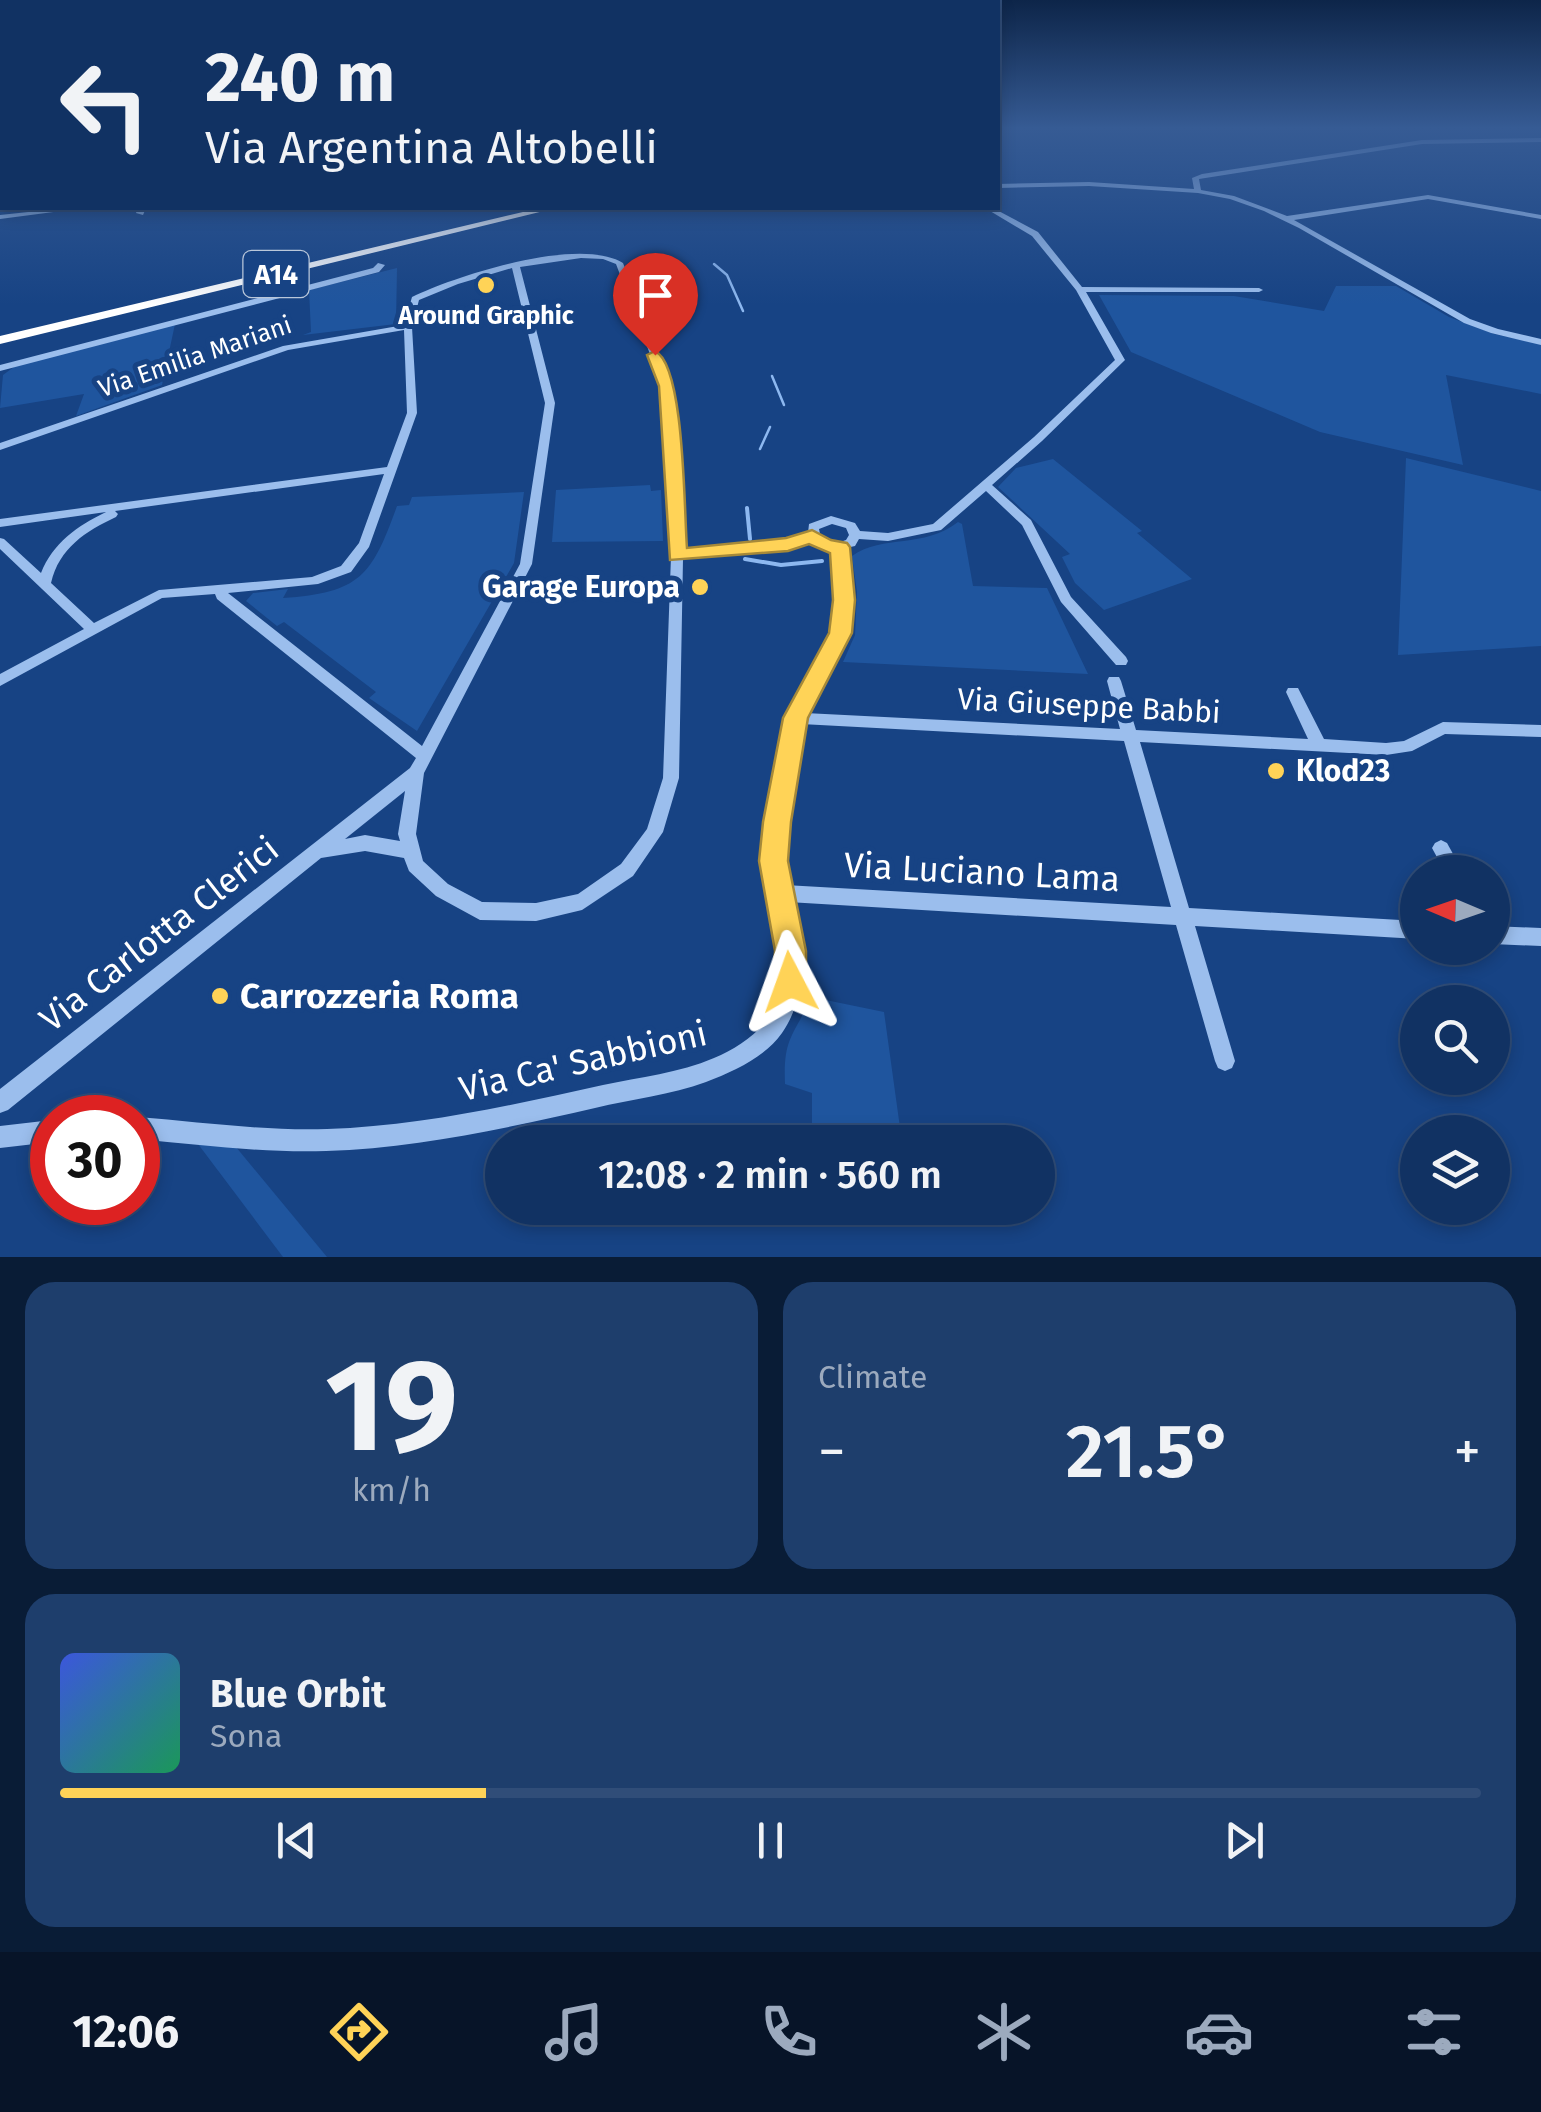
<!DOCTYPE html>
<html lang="en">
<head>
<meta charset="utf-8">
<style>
  :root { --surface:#113263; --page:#1e3e6c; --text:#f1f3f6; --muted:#9caabe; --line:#304d78; --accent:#ffd357 }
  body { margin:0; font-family:"Fira Sans",sans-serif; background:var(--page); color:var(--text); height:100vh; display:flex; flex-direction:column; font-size:38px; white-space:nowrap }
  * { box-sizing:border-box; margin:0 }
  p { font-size:32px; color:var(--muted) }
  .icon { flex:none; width:55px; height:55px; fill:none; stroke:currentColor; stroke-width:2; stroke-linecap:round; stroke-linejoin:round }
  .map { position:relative; height:1257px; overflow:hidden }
  .panel { display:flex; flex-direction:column; gap:25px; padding:25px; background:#091c36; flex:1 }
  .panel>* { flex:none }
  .guide { position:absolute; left:0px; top:0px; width:1000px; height:210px; box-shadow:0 5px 15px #0003,0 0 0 2px var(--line); background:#113263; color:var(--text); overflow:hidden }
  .needle { width:65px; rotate:272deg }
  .controls { position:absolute; left:1400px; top:855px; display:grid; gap:20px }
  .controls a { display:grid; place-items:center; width:110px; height:110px; border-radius:50%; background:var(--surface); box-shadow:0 5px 15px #0003,0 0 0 2px var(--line); font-size:50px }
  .speed { position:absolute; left:30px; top:1095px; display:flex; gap:20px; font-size:50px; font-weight:700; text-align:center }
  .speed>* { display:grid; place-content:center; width:130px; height:130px; border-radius:50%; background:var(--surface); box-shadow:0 5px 15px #0003,0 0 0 2px var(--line); line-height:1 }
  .speed .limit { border:15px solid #d22; background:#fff; color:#111 }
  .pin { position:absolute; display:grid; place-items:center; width:85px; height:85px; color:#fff; margin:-102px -42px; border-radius:50% 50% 50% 0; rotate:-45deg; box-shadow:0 0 10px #0007 }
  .pin .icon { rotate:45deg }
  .me { position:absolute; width:110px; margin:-55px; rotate:356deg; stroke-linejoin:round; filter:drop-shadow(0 0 8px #0008) }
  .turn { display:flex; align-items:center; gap:35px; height:210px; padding:0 40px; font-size:45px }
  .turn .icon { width:130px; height:130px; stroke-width:2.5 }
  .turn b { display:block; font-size:70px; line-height:85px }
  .big { font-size:75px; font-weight:600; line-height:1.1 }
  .panel .widget { flex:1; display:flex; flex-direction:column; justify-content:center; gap:15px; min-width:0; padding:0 35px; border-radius:30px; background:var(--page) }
  .panel .dial { align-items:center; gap:0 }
  .dial b { font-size:130px; line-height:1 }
  .song { display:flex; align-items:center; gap:30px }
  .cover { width:120px; height:120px; border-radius:15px; background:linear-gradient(135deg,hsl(230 70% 55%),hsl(150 70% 35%)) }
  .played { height:10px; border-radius:5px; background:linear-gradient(90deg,var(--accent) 30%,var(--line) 30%) }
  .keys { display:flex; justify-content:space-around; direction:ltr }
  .heat { display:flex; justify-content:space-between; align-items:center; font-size:55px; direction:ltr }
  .panel .tiles { flex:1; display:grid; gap:25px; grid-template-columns:1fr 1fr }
  .widget:last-child { grid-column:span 2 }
  .trip { position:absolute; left:485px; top:1125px; width:570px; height:100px; border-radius:50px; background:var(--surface); box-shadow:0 5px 15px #0003,0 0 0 2px var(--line); font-weight:600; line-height:100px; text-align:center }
  .tab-bar { display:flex; height:160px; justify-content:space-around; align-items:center; background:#071428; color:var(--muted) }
  .tab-bar .icon { width:70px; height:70px }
  .tab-bar .selected { color:var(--accent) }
  .tab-bar b { font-size:45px; color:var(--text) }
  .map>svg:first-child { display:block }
  .green { fill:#1f559e }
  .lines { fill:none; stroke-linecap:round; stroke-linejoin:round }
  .stream-far1 { stroke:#8db8f0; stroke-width:2.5 }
  .stream { stroke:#8db8f0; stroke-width:4 }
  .minor { fill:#9bbeed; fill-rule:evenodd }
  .highway { fill:#fff; fill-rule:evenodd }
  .route { fill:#ffd357; stroke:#a68939; stroke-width:2.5 }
  .poi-dot { fill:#ffd357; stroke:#174384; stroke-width:4 }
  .labels { text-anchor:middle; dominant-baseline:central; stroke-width:10; stroke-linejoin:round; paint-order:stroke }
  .far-poi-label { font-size:25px; font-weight:bold; fill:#fff; stroke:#174384 }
  .far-street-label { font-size:25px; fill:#fff; stroke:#174384 }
  .shield { fill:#174384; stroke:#b9c7da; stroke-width:2.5 }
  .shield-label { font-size:28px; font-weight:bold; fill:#fff }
  .poi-label { font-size:30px; font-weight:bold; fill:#fff; stroke:#174384; text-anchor:end }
  .street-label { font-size:30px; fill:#fff; stroke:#174384 }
  .near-street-label { font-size:35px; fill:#fff; stroke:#174384 }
  .near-poi-label { font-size:35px; font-weight:bold; fill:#fff; stroke:#174384; text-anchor:start }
</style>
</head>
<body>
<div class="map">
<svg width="1541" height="1257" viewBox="0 0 1541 1257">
  <rect width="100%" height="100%" fill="#174384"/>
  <!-- green -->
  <g class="green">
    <polygon points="397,268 396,324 303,335 311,332 309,290"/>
    <polygon points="1336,286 1396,286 1449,317 1494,334 1541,344 1541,394 1446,375 1463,465 1320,432 1131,352 1099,295 1234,296 1324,311"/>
    <polygon points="175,324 162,385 76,416 84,394 0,408 3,375 18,364"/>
    <polygon points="1406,458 1541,491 1541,646 1398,655"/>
    <polygon points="1053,459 1142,531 1137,533 1192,579 1104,610 1075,583 1062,557 1070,554 998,487 1016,468"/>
    <polygon points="650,485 651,491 661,490 663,541 552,542 556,490"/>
    <path d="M524,492L514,563L417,731L369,698L376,692L284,622L277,626L246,601L253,593L288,589L283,598C361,593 372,575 397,506L409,505L412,497Z"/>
    <path d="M958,522L962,524L973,586L1047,588L1088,674L843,662L855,635L857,592L852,556C883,534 924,549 958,522Z"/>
    <path d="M811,997L884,1012L902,1142H812V1093L785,1084C783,1036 794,1037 811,997Z"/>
    <polygon points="195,1140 231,1141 327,1257 283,1257"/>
  </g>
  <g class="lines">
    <!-- stream-far1 -->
    <g class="stream-far1">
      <polyline points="714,264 727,275 743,311"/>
      <polyline points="772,376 784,405"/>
      <polyline points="760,449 770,427"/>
    </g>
    <!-- stream -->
    <g class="stream">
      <polyline points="747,508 750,539"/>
      <polyline points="745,559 781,565 822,561"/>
    </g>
    <!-- minor -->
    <g class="minor">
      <polygon points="1541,138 1541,142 1422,144 1199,179 1201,190 1234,196 1287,216 1428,195 1541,215 1541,219 1428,199 1294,220 1470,319 1498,329 1541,339 1541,345 1491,333 1464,323 1299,228 1264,211 1230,199 1198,193 1089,186 998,188 998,184 1089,182 1194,189 1192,178 1202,174 1422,140"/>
      <polygon points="66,208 84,208 0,219 0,215"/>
      <polygon points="138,208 146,208 143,215 136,213"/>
      <path d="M985,208H993L1038,232L1082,287L1259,288L1263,290L1259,292H1086L1125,360L1042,441L992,485L1031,520L1071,597L1126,657L1128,661L1126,665H1116L1061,602L1022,525L986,491L941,530L888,541L859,539L855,546L846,548C846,577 855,608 846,636C838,664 815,685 805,713L1120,729L1107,681L1109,677H1119L1121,681L1136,730L1308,739L1286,692L1288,688H1298L1324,739L1386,743L1404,741L1443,722L1541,725V737L1445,734L1412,751L1386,755L1140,742L1189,908L1418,921V939L1195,926L1235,1061L1232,1068L1225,1071L1218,1068L1215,1061L1176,925L788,902C799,946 810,993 782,1033C764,1058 734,1071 706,1082C671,1095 632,1099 595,1108C507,1128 418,1148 326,1151C264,1153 200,1145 138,1139V1117C201,1122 264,1131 327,1129C421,1126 512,1105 603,1085C640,1077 679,1073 714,1058C739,1047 764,1031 775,1005C792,964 771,919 766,878C763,846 768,812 774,780C779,751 784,719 798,693C808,673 826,657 833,635C841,608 833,579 834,552L809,541L788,548L683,559L679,778L663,832L633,876L582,910L536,921L480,920L436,896L409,871L404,858L365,851L321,858L8,1110L0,1113V1089L410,768L416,758L217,599L215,594L162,598L0,686V674L84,629L0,549V538L4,539L41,573C53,543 77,526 106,512L0,527V519L387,467L407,413L404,330L288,350L0,450V443L283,346L404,325L412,297C457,275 579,236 623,263L672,386L683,551L787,540L808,533L809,524L831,516L855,523L860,531L888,533L933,524L1034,437L1115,360L1076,290L1032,236ZM581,258L603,259L616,264L662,386L671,556L663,778L647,829L621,864L578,894L536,903L482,902L448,884L423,861L416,834L424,773L532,564L555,403L520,267ZM512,268L545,403L520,564L422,746L228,593L318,584L351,572L369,547L417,413L412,327L419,300L458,284ZM384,474L359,543L341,566L312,577L159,590L94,623L51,583C59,548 86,531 116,517L118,514L115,511ZM832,524L846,528L849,535L846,540L834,544L821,539L819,529ZM801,724L1124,741L1171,907L785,885C777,833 788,774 801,724ZM405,791L398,834L400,841L365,835L345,839Z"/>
      <polygon points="378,263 385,265 379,272 0,371 0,365 373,268"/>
      <polygon points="1441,840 1447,843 1463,872 1445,872 1432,848 1435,843"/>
      <polygon points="1492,926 1541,928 1541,946 1492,944"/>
      <polygon points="52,1120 52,1142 0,1148 0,1126"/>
    </g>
    <!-- highway -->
    <polygon class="highway" points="540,208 556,208 0,344 0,336"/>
  </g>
  <!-- sky -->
  <linearGradient id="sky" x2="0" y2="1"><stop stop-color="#0d2549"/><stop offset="0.42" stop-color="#365b94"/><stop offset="1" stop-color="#365b94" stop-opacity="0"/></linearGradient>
  <rect width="1541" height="305" fill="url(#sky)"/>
  <!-- route -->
  <path class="route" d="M655,351C685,365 684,512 687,548L786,538L812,530L831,540L847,543L850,547L855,600L852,633L808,718L791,822L788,861L806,951V982L801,994L790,999L778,994L773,982L775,951L759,861L763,822L783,718L829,633L833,600L830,553L809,544L788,551L670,560L659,386L647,355Z"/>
  <!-- markers -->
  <g class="poi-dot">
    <circle cx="486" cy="285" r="10"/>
    <circle cx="700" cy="587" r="10"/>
    <circle cx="1276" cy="771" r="10"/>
    <circle cx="220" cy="996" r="10"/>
  </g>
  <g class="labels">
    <!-- far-poi labels -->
    <g class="far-poi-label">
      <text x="486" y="316">Around Graphic</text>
    </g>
    <!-- far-street labels -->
    <g class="far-street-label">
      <text transform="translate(195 357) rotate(-19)">Via Emilia Mariani</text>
    </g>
    <!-- shield labels -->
    <rect class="shield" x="243.5" y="251" width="65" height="46" rx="8"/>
    <g class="shield-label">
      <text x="276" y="274">A14</text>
    </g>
    <!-- poi labels -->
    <g class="poi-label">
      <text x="680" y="587">Garage Europa</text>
      <text x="1296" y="771" text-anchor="start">Klod23</text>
    </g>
    <!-- street labels -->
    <g class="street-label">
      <text transform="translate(1089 706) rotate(3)">Via Giuseppe Babbi</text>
    </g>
    <!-- near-street labels -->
    <g class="near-street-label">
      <text transform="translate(982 872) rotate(3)">Via Luciano Lama</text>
      <text transform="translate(159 934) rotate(-38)">Via Carlotta Clerici</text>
      <text transform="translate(583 1061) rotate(-13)">Via Ca' Sabbioni</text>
    </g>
    <!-- near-poi labels -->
    <g class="near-poi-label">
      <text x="240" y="996">Carrozzeria Roma</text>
    </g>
  </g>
</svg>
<div class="controls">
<a><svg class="needle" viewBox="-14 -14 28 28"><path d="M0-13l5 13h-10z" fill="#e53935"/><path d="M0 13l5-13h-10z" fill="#9caabe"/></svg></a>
<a><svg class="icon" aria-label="search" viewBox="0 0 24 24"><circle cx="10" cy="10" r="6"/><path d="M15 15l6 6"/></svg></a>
<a><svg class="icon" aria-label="layers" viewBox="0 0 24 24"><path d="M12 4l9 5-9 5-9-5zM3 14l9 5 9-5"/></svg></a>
</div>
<div class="speed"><div class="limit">30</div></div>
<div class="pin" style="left:655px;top:355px;background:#d93025"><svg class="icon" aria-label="arrive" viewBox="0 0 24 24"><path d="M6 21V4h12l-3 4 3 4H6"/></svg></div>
<svg class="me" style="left:790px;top:982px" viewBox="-20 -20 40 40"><path d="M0-17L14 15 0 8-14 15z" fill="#ffd357" stroke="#fff" stroke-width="4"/></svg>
<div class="trip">12:08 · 2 min · 560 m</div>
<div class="guide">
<div class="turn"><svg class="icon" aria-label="left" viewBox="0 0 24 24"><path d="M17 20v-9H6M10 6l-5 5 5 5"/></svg><div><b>240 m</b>Via Argentina Altobelli</div></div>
</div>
</div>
<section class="panel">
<div class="tiles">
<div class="widget dial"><b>19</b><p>km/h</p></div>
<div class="widget"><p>Climate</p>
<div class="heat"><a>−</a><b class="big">21.5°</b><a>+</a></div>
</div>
<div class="widget">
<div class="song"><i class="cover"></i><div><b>Blue Orbit</b><p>Sona</p></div></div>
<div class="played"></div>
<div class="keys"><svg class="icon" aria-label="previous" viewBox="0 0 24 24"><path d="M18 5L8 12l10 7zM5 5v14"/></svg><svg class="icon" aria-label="pause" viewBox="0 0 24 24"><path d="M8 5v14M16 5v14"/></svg><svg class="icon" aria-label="next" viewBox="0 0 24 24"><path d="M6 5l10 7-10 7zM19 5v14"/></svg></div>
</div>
</div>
</section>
<nav class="tab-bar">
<b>12:06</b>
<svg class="icon selected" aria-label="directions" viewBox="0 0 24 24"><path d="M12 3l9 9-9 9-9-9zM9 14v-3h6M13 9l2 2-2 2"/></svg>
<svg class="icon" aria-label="music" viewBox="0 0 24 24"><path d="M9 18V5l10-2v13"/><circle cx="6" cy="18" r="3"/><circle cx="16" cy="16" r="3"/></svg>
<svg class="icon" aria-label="phone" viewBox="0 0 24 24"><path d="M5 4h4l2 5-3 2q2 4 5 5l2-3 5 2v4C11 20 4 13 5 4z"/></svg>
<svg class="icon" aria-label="climate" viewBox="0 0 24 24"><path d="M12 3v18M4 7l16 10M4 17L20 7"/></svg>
<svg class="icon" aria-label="car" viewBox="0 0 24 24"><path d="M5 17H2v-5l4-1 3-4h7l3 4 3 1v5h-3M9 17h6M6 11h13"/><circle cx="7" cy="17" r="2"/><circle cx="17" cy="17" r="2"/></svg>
<svg class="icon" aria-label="filters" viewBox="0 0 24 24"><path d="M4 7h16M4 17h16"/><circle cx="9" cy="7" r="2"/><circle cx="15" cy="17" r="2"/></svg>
</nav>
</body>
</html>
